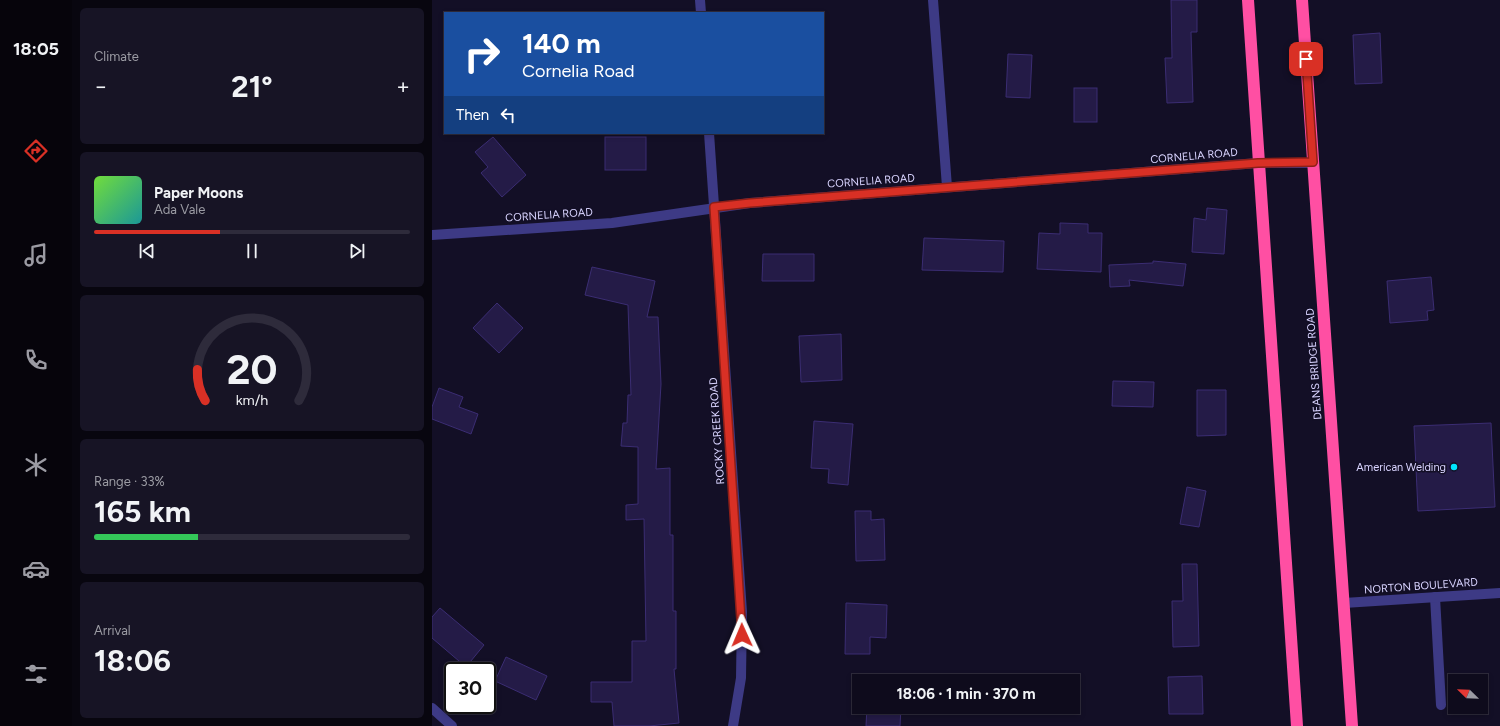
<!DOCTYPE html>
<html lang="en">
<head>
<meta charset="utf-8">
<style>
  :root { --surface:#0e0b1c; --page:#171425; --text:#f1f3f6; --muted:#9b9ba3; --line:#2e2b3b; --accent:#d93025 }
  body { margin:0; font-family:Figtree,sans-serif; background:var(--page); color:var(--text); height:100vh; display:flex; flex-direction:column; font-size:15px; white-space:nowrap }
  * { box-sizing:border-box; margin:0 }
  p { font-size:13px; color:var(--muted) }
  .icon { flex:none; width:22px; height:22px; fill:none; stroke:currentColor; stroke-width:2; stroke-linecap:round; stroke-linejoin:round }
  .map { position:relative; flex:1; overflow:hidden }
  .drawer { display:flex; flex-direction:column; gap:8px; padding:8px; background:#08060f; width:360px }
  .drawer>* { flex:none }
  .top-card { position:absolute; left:12px; top:12px; width:380px; height:122px; border-radius:0px; box-shadow:0 2px 6px #0003,0 0 0 1px var(--line); background:#1a4fa0; color:#fff; overflow:hidden }
  .needle { width:26px; rotate:293deg }
  .controls { position:absolute; left:1016px; top:674px; display:grid; gap:8px }
  .controls a { display:grid; place-items:center; width:40px; height:40px; border-radius:0px; background:var(--surface); box-shadow:0 2px 6px #0003,0 0 0 1px var(--line); font-size:20px }
  .speed { position:absolute; left:12px; top:662px; display:flex; gap:8px; font-size:20px; font-weight:700; text-align:center }
  .speed>* { display:grid; place-content:center; width:52px; height:52px; border-radius:50%; background:var(--surface); box-shadow:0 2px 6px #0003,0 0 0 1px var(--line); line-height:1 }
  .speed .limit { border:2px solid #111; border-radius:6px; background:#fff; color:#111 }
  .pin { position:absolute; display:grid; place-items:center; width:34px; height:34px; color:#fff; margin:-17px; border-radius:8px; box-shadow:0 2px 6px #0006 }
  .me { position:absolute; width:44px; margin:-22px; rotate:359deg; stroke-linejoin:round; filter:drop-shadow(0 0 3px #0008) }
  .turn { display:flex; align-items:center; gap:14px; height:84px; padding:0 12px; font-size:18px }
  .turn .icon { width:52px; height:52px; stroke-width:2.5 }
  .turn b { display:block; font-size:28px; line-height:34px }
  .then { display:flex; align-items:center; height:38px; padding:0 12px; background:#0003; gap:8px; font-size:15px }
  .big { font-size:30px; font-weight:700; line-height:1.1 }
  .drawer .widget { flex:1; display:flex; flex-direction:column; justify-content:center; gap:6px; min-width:0; padding:0 14px; border-radius:6px; background:var(--page) }
  .drawer .dial { align-items:center; gap:0 }
  .dial svg { height:104px; overflow:visible; fill:none; stroke:var(--line); stroke-width:7; stroke-linecap:round; text-anchor:middle }
  .dial text { fill:var(--text); stroke:none }
  .song { display:flex; align-items:center; gap:12px }
  .cover { width:48px; height:48px; border-radius:6px; background:linear-gradient(135deg,hsl(100 70% 55%),hsl(180 70% 35%)) }
  .played { height:4px; border-radius:2px; background:linear-gradient(90deg,var(--accent) 40%,var(--line) 40%) }
  .keys { display:flex; justify-content:space-around; direction:ltr }
  .heat { display:flex; justify-content:space-between; align-items:center; font-size:22px; direction:ltr }
  .charge { height:6px; border-radius:3px; background:linear-gradient(90deg,#34c759 33%,var(--line) 0) }
  .trip { position:absolute; left:420px; top:674px; width:228px; height:40px; border-radius:0px; background:var(--surface); box-shadow:0 2px 6px #0003,0 0 0 1px var(--line); font-weight:700; line-height:40px; text-align:center }
  main { display:flex; flex:1; min-height:0 }
  .dock { display:flex; flex-direction:column; width:72px; justify-content:space-around; align-items:center; background:#06040b; color:var(--muted) }
  .dock .icon { width:28px; height:28px }
  .dock .current { color:var(--accent) }
  .dock b { font-size:18px; color:var(--text) }
  .map>svg:first-child { display:block }
  .building { fill:#241b47; stroke:#3b2d73 }
  .lines { fill:none; stroke-linecap:round; stroke-linejoin:round }
  .lane { stroke:#3d3a85; stroke-width:10 }
  .street { stroke:#3d3a85; stroke-width:10 }
  .highway { stroke:#ff4fa3; stroke-width:12 }
  .route-casing { stroke:#8d1f18; stroke-width:10 }
  .route { stroke:#d93025; stroke-width:7 }
  .poi-dot { fill:#00e5ff; stroke:#130f26; stroke-width:1.5 }
  .labels { text-anchor:middle; dominant-baseline:central; stroke-width:3; stroke-linejoin:round; paint-order:stroke }
  .street-label { font-size:11px; fill:#d9d4ff; stroke:#130f26 }
  .poi-label { font-size:11px; fill:#d9d4ff; stroke:#130f26; text-anchor:end }
</style>
</head>
<body>
<main>
<nav class="dock">
<b>18:05</b>
<svg class="icon current" aria-label="directions" viewBox="0 0 24 24"><path d="M12 3l9 9-9 9-9-9zM9 14v-3h6M13 9l2 2-2 2"/></svg>
<svg class="icon" aria-label="music" viewBox="0 0 24 24"><path d="M9 18V5l10-2v13"/><circle cx="6" cy="18" r="3"/><circle cx="16" cy="16" r="3"/></svg>
<svg class="icon" aria-label="phone" viewBox="0 0 24 24"><path d="M5 4h4l2 5-3 2q2 4 5 5l2-3 5 2v4C11 20 4 13 5 4z"/></svg>
<svg class="icon" aria-label="climate" viewBox="0 0 24 24"><path d="M12 3v18M4 7l16 10M4 17L20 7"/></svg>
<svg class="icon" aria-label="car" viewBox="0 0 24 24"><path d="M5 17H2v-5l4-1 3-4h7l3 4 3 1v5h-3M9 17h6M6 11h13"/><circle cx="7" cy="17" r="2"/><circle cx="17" cy="17" r="2"/></svg>
<svg class="icon" aria-label="filters" viewBox="0 0 24 24"><path d="M4 7h16M4 17h16"/><circle cx="9" cy="7" r="2"/><circle cx="15" cy="17" r="2"/></svg>
</nav>
<section class="drawer">
<div class="widget"><p>Climate</p>
<div class="heat"><a>−</a><b class="big">21°</b><a>+</a></div>
</div>
<div class="widget">
<div class="song"><i class="cover"></i><div><b>Paper Moons</b><p>Ada Vale</p></div></div>
<div class="played"></div>
<div class="keys"><svg class="icon" aria-label="previous" viewBox="0 0 24 24"><path d="M18 5L8 12l10 7zM5 5v14"/></svg><svg class="icon" aria-label="pause" viewBox="0 0 24 24"><path d="M8 5v14M16 5v14"/></svg><svg class="icon" aria-label="next" viewBox="0 0 24 24"><path d="M6 5l10 7-10 7zM19 5v14"/></svg></div>
</div>
<div class="widget dial"><svg viewBox="0 0 100 80">
<path d="M14 69A42 42 0 1 1 86 69"/>
<path d="M14 69A42 42 0 0 1 8 45" stroke="#d93025"/>
<text x="50" y="56" font-size="32" font-weight="700">20</text>
<text x="50" y="72" font-size="11">km/h</text>
</svg></div>
<div class="widget"><p>Range · 33%</p><b class="big">165 km</b><div class="charge"></div></div>
<div class="widget"><p>Arrival</p><b class="big">18:06</b></div>
</section>
<div class="map">
<svg width="1068" height="726" viewBox="0 0 1068 726">
  <rect width="100%" height="100%" fill="#130f26"/>
  <!-- building -->
  <g class="building">
    <polygon points="739,0 765,0 765,32 759,32 761,102 735,103 733,58 740,58"/>
    <polygon points="948,33 950,83 923,84 921,35"/>
    <polygon points="576,54 600,55 598,98 574,97"/>
    <rect x="642" y="88" width="23" height="34"/>
    <polygon points="61,137 94,175 70,197 49,173 56,167 43,152"/>
    <rect x="173" y="137" width="41" height="33"/>
    <polygon points="775,208 795,210 792,254 760,252 762,218 774,220"/>
    <polygon points="628,223 656,224 656,233 670,233 669,272 605,269 607,233 628,234"/>
    <polygon points="492,238 572,241 571,272 490,270"/>
    <polygon points="331,254 382,254 382,281 330,281"/>
    <polygon points="721,261 754,264 751,286 697,280 698,286 678,287 677,265 721,263"/>
    <polygon points="160,267 223,281 215,317 226,317 229,384 224,469 238,468 238,535 241,535 241,611 244,611 244,669 242,669 247,723 217,726 182,726 180,702 159,702 159,682 200,682 200,641 214,641 212,519 194,520 194,505 206,504 206,447 189,446 191,423 195,423 196,395 199,395 196,305 153,295"/>
    <polygon points="999,277 1002,310 995,311 996,320 958,323 955,281"/>
    <polygon points="65,303 91,328 67,353 41,328"/>
    <polygon points="409,334 410,380 369,382 367,336"/>
    <polygon points="681,381 722,382 721,407 680,406"/>
    <polygon points="7,388 31,397 27,407 46,414 39,434 0,419 0,407"/>
    <polygon points="765,390 794,390 794,435 765,436"/>
    <polygon points="382,421 421,424 416,485 396,483 397,469 379,468"/>
    <polygon points="1059,423 1063,507 986,511 982,426"/>
    <polygon points="755,487 774,491 767,527 748,524"/>
    <polygon points="423,511 439,511 439,520 452,519 453,560 424,561"/>
    <polygon points="750,564 765,564 767,646 741,647 740,601 751,601"/>
    <polygon points="414,603 455,605 454,638 438,637 438,654 413,654"/>
    <polygon points="8,608 52,645 34,667 0,638 0,617"/>
    <polygon points="74,657 115,676 104,700 63,681"/>
    <polygon points="770,676 771,714 737,714 736,677"/>
    <polygon points="435,707 469,707 468,726 434,726"/>
  </g>
  <g class="lines">
    <!-- lane -->
    <g class="lane">
      <polyline points="501,0 515,187"/>
      <polyline points="1003,597 1009,705"/>
    </g>
    <!-- street -->
    <g class="street">
      <polyline points="268,0 269,13"/>
      <polyline points="277,133 310,612 309,678 301,726"/>
      <polyline points="0,235 180,223 318,203 826,163 881,163"/>
      <polyline points="912,603 1068,593"/>
      <polyline points="0,708 20,726"/>
    </g>
    <!-- highway -->
    <g class="highway">
      <polyline points="816,0 865,726"/>
      <polyline points="870,0 920,726"/>
    </g>
  </g>
  <g class="lines">
    <defs>
      <polyline id="route" points="310,635 282,207 318,203 826,163 881,162 874,59"/>
    </defs>
    <!-- route casing -->
    <use href="#route" class="route-casing"/>
    <!-- route -->
    <use href="#route" class="route"/>
  </g>
  <!-- markers -->
  <circle class="poi-dot" cx="1022" cy="467" r="4"/>
  <g class="labels">
    <!-- street labels -->
    <g class="street-label">
      <text transform="translate(762 156) rotate(-5)">CORNELIA ROAD</text>
      <text transform="translate(439 181) rotate(-4)">CORNELIA ROAD</text>
      <text transform="translate(117 215) rotate(-4)">CORNELIA ROAD</text>
      <text transform="translate(882 364) rotate(-94)">DEANS BRIDGE ROAD</text>
      <text transform="translate(285 431) rotate(-94)">ROCKY CREEK ROAD</text>
      <text transform="translate(989 586) rotate(-4)">NORTON BOULEVARD</text>
    </g>
    <!-- poi labels -->
    <g class="poi-label">
      <text x="1014" y="467">American Welding</text>
    </g>
  </g>
</svg>
<div class="controls">
<a><svg class="needle" viewBox="-14 -14 28 28"><path d="M0-13l5 13h-10z" fill="#e53935"/><path d="M0 13l5-13h-10z" fill="#9b9ba3"/></svg></a>
</div>
<div class="speed"><div class="limit">30</div></div>
<div class="pin" style="left:874px;top:59px;background:#d93025"><svg class="icon" aria-label="arrive" viewBox="0 0 24 24"><path d="M6 21V4h12l-3 4 3 4H6"/></svg></div>
<svg class="me" style="left:310px;top:635px" viewBox="-20 -20 40 40"><path d="M0-17L14 15 0 8-14 15z" fill="#d93025" stroke="#fff" stroke-width="4"/></svg>
<div class="trip">18:06 · 1 min · 370 m</div>
<div class="top-card">
<div class="turn"><svg class="icon" aria-label="right" viewBox="0 0 24 24"><path d="M7 20v-9h11M14 6l5 5-5 5"/></svg><div><b>140 m</b>Cornelia Road</div></div>
<div class="then">Then<svg class="icon" aria-label="left" viewBox="0 0 24 24"><path d="M17 20v-9H6M10 6l-5 5 5 5"/></svg></div>
</div>
</div>
</main>
</body>
</html>
